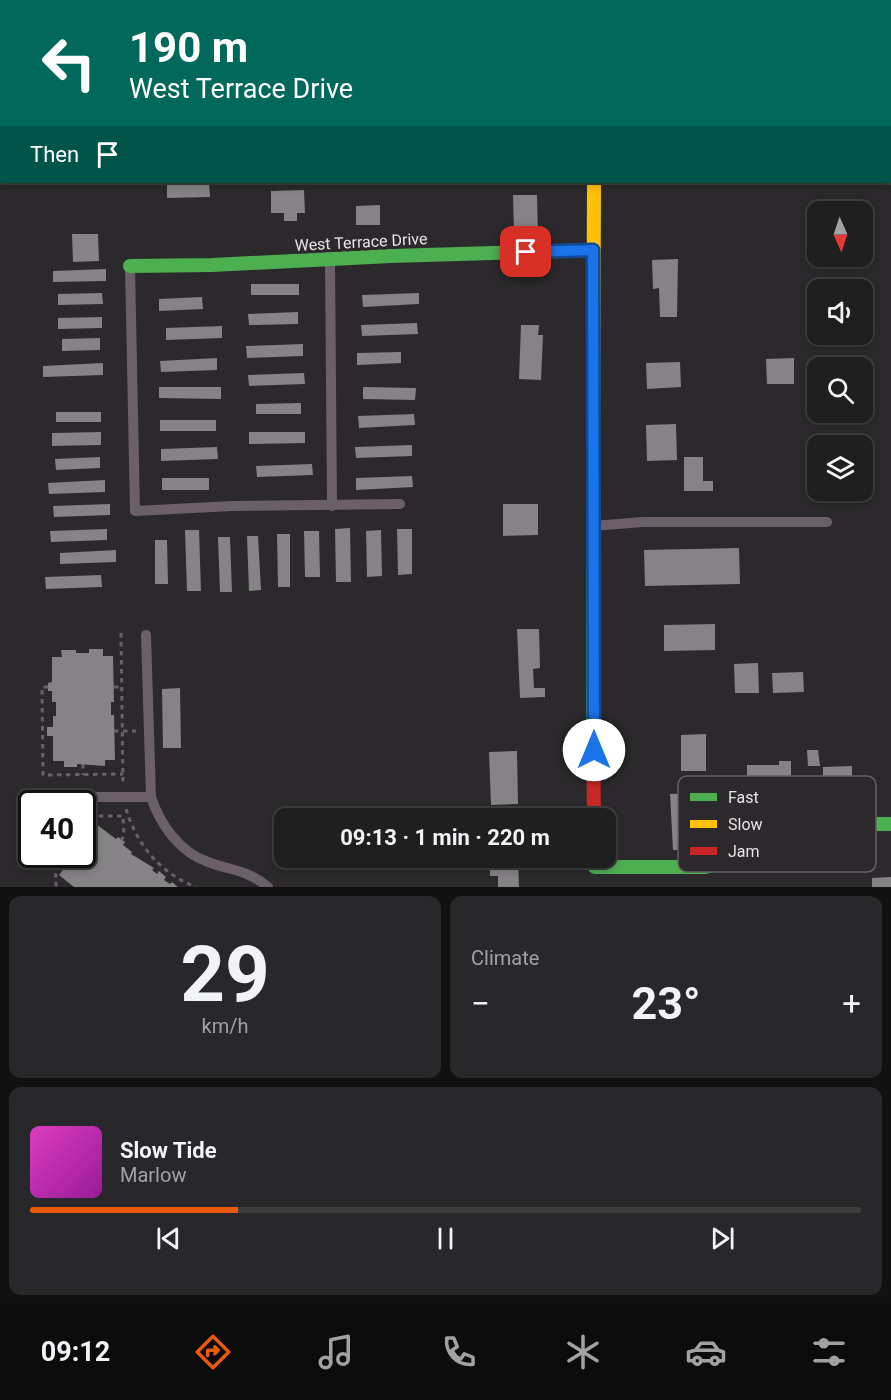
<!DOCTYPE html>
<html lang="en">
<head>
<meta charset="utf-8">
<style>
  :root { --surface:#201f20; --page:#282729; --text:#f1f3f6; --muted:#a2a2a5; --line:#3d3d3e; --accent:#ea580c }
  body { margin:0; font-family:Roboto,sans-serif; background:var(--page); color:var(--text); height:100vh; display:flex; flex-direction:column; font-size:22px; white-space:nowrap }
  * { box-sizing:border-box; margin:0 }
  p { font-size:20px; color:var(--muted) }
  .icon { flex:none; width:33px; height:33px; fill:none; stroke:currentColor; stroke-width:2; stroke-linecap:round; stroke-linejoin:round }
  .map { position:relative; height:887px; overflow:hidden }
  .drawer { display:flex; flex-direction:column; gap:9px; padding:9px; background:#121112; flex:1 }
  .drawer>* { flex:none }
  .hud { position:absolute; left:0px; top:0px; width:891px; height:183px; box-shadow:0 3px 9px #0003,0 0 0 2px var(--line); background:#00695c; color:#fff; overflow:hidden }
  .needle { width:39px; rotate:177deg }
  .controls { position:absolute; left:807px; top:201px; display:grid; gap:12px }
  .controls a { display:grid; place-items:center; width:66px; height:66px; border-radius:12px; background:var(--surface); box-shadow:0 3px 9px #0003,0 0 0 2px var(--line); font-size:30px }
  .speed { position:absolute; left:18px; top:790px; display:flex; gap:12px; font-size:30px; font-weight:700; text-align:center }
  .speed>* { display:grid; place-content:center; width:78px; height:78px; border-radius:50%; background:var(--surface); box-shadow:0 3px 9px #0003,0 0 0 2px var(--line); line-height:1 }
  .speed .limit { border:3px solid #111; border-radius:9px; background:#fff; color:#111 }
  .pin { position:absolute; display:grid; place-items:center; width:51px; height:51px; color:#fff; margin:-26px; border-radius:12px; box-shadow:0 3px 9px #0006 }
  .me { position:absolute; width:66px; margin:-33px; rotate:0deg; stroke-linejoin:round; filter:drop-shadow(0 0 4px #0008) }
  .turn { display:flex; align-items:center; gap:21px; height:126px; padding:0 30px; font-size:27px }
  .turn .icon { width:78px; height:78px; stroke-width:2.5 }
  .turn b { display:block; font-size:42px; line-height:51px }
  .then { display:flex; align-items:center; height:57px; padding:0 30px; background:#0003; gap:12px; font-size:22px }
  .big { font-size:45px; font-weight:700; line-height:1.1 }
  .drawer .widget { flex:1; display:flex; flex-direction:column; justify-content:center; gap:9px; min-width:0; padding:0 21px; border-radius:12px; background:var(--page) }
  .drawer .dial { align-items:center; gap:0 }
  .dial b { font-size:78px; line-height:1 }
  .song { display:flex; align-items:center; gap:18px }
  .cover { width:72px; height:72px; border-radius:9px; background:linear-gradient(135deg,hsl(310 70% 55%),hsl(300 70% 35%)) }
  .played { height:6px; border-radius:3px; background:linear-gradient(90deg,var(--accent) 25%,var(--line) 25%) }
  .keys { display:flex; justify-content:space-around; direction:ltr }
  .heat { display:flex; justify-content:space-between; align-items:center; font-size:33px; direction:ltr }
  .drawer .tiles { flex:1; display:grid; gap:9px; grid-template-columns:1fr 1fr }
  .widget:last-child { grid-column:span 2 }
  .trip { position:absolute; left:274px; top:808px; width:342px; height:60px; border-radius:12px; background:var(--surface); box-shadow:0 3px 9px #0003,0 0 0 2px var(--line); font-weight:700; line-height:60px; text-align:center }
  .tabs { display:flex; height:96px; justify-content:space-around; align-items:center; background:#0d0c0d; color:var(--muted) }
  .tabs .icon { width:42px; height:42px }
  .tabs .on { color:var(--accent) }
  .tabs b { font-size:27px; color:var(--text) }
  .map>svg:first-child { display:block }
  .building { fill:#858385 }
  .lines { fill:none; stroke-linecap:round; stroke-linejoin:round }
  .path { stroke:#696168; stroke-width:3; stroke-dasharray:4.5 4.5; stroke-linecap:butt }
  .lane { stroke:#6b5f6a; stroke-width:10 }
  .street { stroke:#6b5f6a; stroke-width:20 }
  .fast { stroke:#4caf50; stroke-width:14 }
  .slow { stroke:#ffc107; stroke-width:14 }
  .jam { stroke:#c62828; stroke-width:14 }
  .route-casing { stroke:#114b97; stroke-width:15 }
  .route { stroke:#1a73e8; stroke-width:10 }
  .labels { text-anchor:middle; dominant-baseline:central; stroke-width:6; stroke-linejoin:round; paint-order:stroke }
  .street-label { font-size:16px; fill:#e6e4e6; stroke:#2c282c }
  .key { fill:#2c282c; stroke:#646064; stroke-width:1.5 }
  .key-label { font-size:16px; fill:#e6e4e6 }
</style>
</head>
<body>
<div class="map">
<svg width="891" height="887" viewBox="0 0 891 887">
  <rect width="100%" height="100%" fill="#2b292b"/>
  <!-- building -->
  <g class="building">
    <polygon points="167,182 209,182 210,197 167,198"/>
    <polygon points="304,190 305,213 297,213 297,221 284,221 284,213 271,213 271,191"/>
    <polygon points="513,195 537,195 538,235 514,235"/>
    <polygon points="380,205 380,225 356,225 356,206"/>
    <polygon points="72,234 98,234 99,261 73,262"/>
    <polygon points="678,259 677,317 660,317 659,288 653,289 652,260"/>
    <polygon points="106,269 106,281 53,282 53,271"/>
    <rect x="251" y="284" width="48" height="11"/>
    <polygon points="102,293 103,304 58,305 58,294"/>
    <polygon points="419,293 419,304 363,307 362,295"/>
    <polygon points="202,297 203,309 159,311 159,299"/>
    <polygon points="298,312 298,324 249,325 248,314"/>
    <polygon points="102,317 102,328 58,329 58,318"/>
    <polygon points="417,323 418,334 362,336 361,325"/>
    <polygon points="521,325 539,325 538,335 543,335 541,380 519,379"/>
    <polygon points="222,326 222,338 166,340 166,328"/>
    <polygon points="100,338 100,350 62,351 62,339"/>
    <polygon points="303,344 303,356 247,358 246,346"/>
    <polygon points="401,352 401,363 357,365 357,353"/>
    <polygon points="217,358 217,370 161,372 160,361"/>
    <polygon points="794,358 794,384 767,384 766,359"/>
    <polygon points="680,362 681,387 647,389 646,363"/>
    <polygon points="103,363 103,375 43,377 43,366"/>
    <polygon points="304,373 305,384 249,386 248,375"/>
    <polygon points="159,387 221,387 221,399 159,398"/>
    <polygon points="363,387 416,388 415,400 363,399"/>
    <polygon points="301,403 301,414 256,414 256,404"/>
    <rect x="56" y="412" width="45" height="10"/>
    <polygon points="414,414 415,425 359,428 358,416"/>
    <rect x="160" y="420" width="56" height="11"/>
    <polygon points="676,424 677,460 647,461 646,425"/>
    <polygon points="101,432 101,445 52,446 52,433"/>
    <polygon points="249,432 305,432 305,443 249,444"/>
    <polygon points="412,445 412,456 356,458 355,447"/>
    <polygon points="217,447 218,459 161,461 161,449"/>
    <polygon points="100,457 100,468 56,470 55,459"/>
    <polygon points="684,457 703,457 703,481 713,481 713,491 684,491"/>
    <polygon points="312,464 313,475 257,477 256,466"/>
    <polygon points="412,476 413,487 356,490 356,478"/>
    <rect x="162" y="478" width="47" height="12"/>
    <polygon points="105,480 105,492 49,494 48,483"/>
    <polygon points="110,504 110,515 54,517 53,506"/>
    <polygon points="503,504 538,504 538,535 503,536"/>
    <polygon points="350,528 351,582 336,582 335,529"/>
    <polygon points="107,529 107,540 51,542 50,531"/>
    <polygon points="397,529 412,529 412,574 398,575"/>
    <polygon points="185,530 199,530 201,591 187,591"/>
    <polygon points="381,530 382,576 367,577 366,531"/>
    <polygon points="304,531 319,531 320,577 305,577"/>
    <polygon points="277,534 290,534 290,587 278,587"/>
    <polygon points="247,536 258,536 261,590 249,591"/>
    <polygon points="218,537 230,537 232,592 220,592"/>
    <polygon points="155,540 167,540 168,584 155,584"/>
    <polygon points="739,548 740,584 645,586 644,550"/>
    <polygon points="116,550 116,562 60,564 60,553"/>
    <polygon points="101,575 102,587 46,589 45,577"/>
    <polygon points="715,624 715,650 664,651 664,625"/>
    <polygon points="517,629 539,629 540,668 533,669 534,688 545,688 545,697 520,698"/>
    <polygon points="89,649 103,649 103,656 113,656 114,702 111,702 111,715 114,715 115,760 105,760 105,766 77,764 77,767 64,767 64,761 53,761 53,736 47,736 47,727 53,727 53,716 56,716 56,702 52,702 52,691 48,691 48,683 52,682 52,657 62,657 61,650 76,650 76,653 89,653"/>
    <polygon points="758,663 759,693 735,693 734,664"/>
    <polygon points="803,672 804,692 773,693 772,673"/>
    <polygon points="180,688 181,748 163,748 162,689"/>
    <polygon points="706,734 706,771 681,771 681,735"/>
    <polygon points="807,750 818,750 820,766 808,766"/>
    <polygon points="517,751 518,804 491,805 489,752"/>
    <polygon points="779,761 791,761 791,788 747,788 747,765 779,765"/>
    <polygon points="852,766 852,787 823,788 823,767"/>
    <polygon points="694,793 696,826 716,825 717,848 673,850 670,794"/>
    <polygon points="96,824 116,839 118,837 125,842 123,845 132,852 131,854 154,868 152,870 157,874 159,871 166,877 164,880 170,884 172,882 178,887 74,887 59,875 65,867 59,863 65,855 82,855 82,831 85,827 90,831"/>
    <polygon points="490,858 518,858 519,887 498,887 498,876 490,876"/>
    <polygon points="891,877 891,887 872,887 872,878"/>
  </g>
  <g class="lines">
    <!-- path -->
    <g class="path">
      <polyline points="6,2 6,0"/>
      <polyline points="0,40 2,30"/>
      <polyline points="121,633 123,784"/>
      <polyline points="48,687 42,687 43,775 123,774"/>
      <polyline points="114,687 121,687"/>
      <polyline points="114,731 136,731"/>
      <polyline points="83,764 83,775"/>
      <path d="M126,809C137,845 160,873 196,887"/>
      <polyline points="82,826 85,826 85,816 123,816 124,836 121,840"/>
      <polyline points="55,855 56,885 59,887"/>
    </g>
    <!-- lane -->
    <g class="lane">
      <polyline points="330,260 332,506"/>
      <polyline points="130,266 135,511 232,506 400,504"/>
      <polyline points="593,526 643,522 827,522"/>
      <path d="M146,635L151,797C160,824 179,852 208,862C232,871 246,869 268,887"/>
      <polyline points="52,797 151,797"/>
    </g>
    <!-- street -->
    <g class="street">
      <polyline points="209,0 216,2"/>
      <polyline points="173,2 173,0"/>
    </g>
    <!-- fast -->
    <g class="fast">
      <polyline points="130,266 212,265 391,256 593,250"/>
      <polyline points="593,456 593,738"/>
      <polyline points="595,867 705,867 724,862 773,831 793,824 891,824"/>
    </g>
    <!-- slow -->
    <g class="slow">
      <polyline points="594,2 595,0"/>
      <polyline points="593,456 594,182"/>
    </g>
    <!-- jam -->
    <polyline class="jam" points="593,738 594,819"/>
  </g>
  <g class="lines">
    <defs>
      <polyline id="route" points="526,252 593,250 594,750"/>
    </defs>
    <!-- route casing -->
    <use href="#route" class="route-casing"/>
    <!-- route -->
    <use href="#route" class="route"/>
  </g>
  <g class="labels">
    <!-- street labels -->
    <g class="street-label">
      <text transform="translate(361 242) rotate(-3)">West Terrace Drive</text>
    </g>
  </g>
  <!-- legend -->
  <rect x="678" y="776" width="198" height="96" rx="9" class="key"/>
  <rect x="690" y="793" width="27" height="8" fill="#4caf50"/>
  <rect x="690" y="820" width="27" height="8" fill="#ffc107"/>
  <rect x="690" y="847" width="27" height="8" fill="#c62828"/>
  <g class="key-label">
    <text x="728" y="803">Fast</text>
    <text x="728" y="830">Slow</text>
    <text x="728" y="857">Jam</text>
  </g>
</svg>
<div class="controls">
<a><svg class="needle" viewBox="-14 -14 28 28"><path d="M0-13l5 13h-10z" fill="#e53935"/><path d="M0 13l5-13h-10z" fill="#a2a2a5"/></svg></a>
<a><svg class="icon" aria-label="sound" viewBox="0 0 24 24"><path d="M4 9h4l5-4v14l-5-4H4zM17 9q2 3 0 6"/></svg></a>
<a><svg class="icon" aria-label="search" viewBox="0 0 24 24"><circle cx="10" cy="10" r="6"/><path d="M15 15l6 6"/></svg></a>
<a><svg class="icon" aria-label="layers" viewBox="0 0 24 24"><path d="M12 4l9 5-9 5-9-5zM3 14l9 5 9-5"/></svg></a>
</div>
<div class="speed"><div class="limit">40</div></div>
<div class="pin" style="left:526px;top:252px;background:#d93025"><svg class="icon" aria-label="arrive" viewBox="0 0 24 24"><path d="M6 21V4h12l-3 4 3 4H6"/></svg></div>
<svg class="me" style="left:594px;top:750px" viewBox="-20 -20 40 40"><circle r="19" fill="#fff"/><path d="M0-13L10 11 0 6-10 11z" fill="#1a73e8"/></svg>
<div class="trip">09:13 · 1 min · 220 m</div>
<div class="hud">
<div class="turn"><svg class="icon" aria-label="left" viewBox="0 0 24 24"><path d="M17 20v-9H6M10 6l-5 5 5 5"/></svg><div><b>190 m</b>West Terrace Drive</div></div>
<div class="then">Then<svg class="icon" aria-label="arrive" viewBox="0 0 24 24"><path d="M6 21V4h12l-3 4 3 4H6"/></svg></div>
</div>
</div>
<section class="drawer">
<div class="tiles">
<div class="widget dial"><b>29</b><p>km/h</p></div>
<div class="widget"><p>Climate</p>
<div class="heat"><a>−</a><b class="big">23°</b><a>+</a></div>
</div>
<div class="widget">
<div class="song"><i class="cover"></i><div><b>Slow Tide</b><p>Marlow</p></div></div>
<div class="played"></div>
<div class="keys"><svg class="icon" aria-label="previous" viewBox="0 0 24 24"><path d="M18 5L8 12l10 7zM5 5v14"/></svg><svg class="icon" aria-label="pause" viewBox="0 0 24 24"><path d="M8 5v14M16 5v14"/></svg><svg class="icon" aria-label="next" viewBox="0 0 24 24"><path d="M6 5l10 7-10 7zM19 5v14"/></svg></div>
</div>
</div>
</section>
<nav class="tabs">
<b>09:12</b>
<svg class="icon on" aria-label="directions" viewBox="0 0 24 24"><path d="M12 3l9 9-9 9-9-9zM9 14v-3h6M13 9l2 2-2 2"/></svg>
<svg class="icon" aria-label="music" viewBox="0 0 24 24"><path d="M9 18V5l10-2v13"/><circle cx="6" cy="18" r="3"/><circle cx="16" cy="16" r="3"/></svg>
<svg class="icon" aria-label="phone" viewBox="0 0 24 24"><path d="M5 4h4l2 5-3 2q2 4 5 5l2-3 5 2v4C11 20 4 13 5 4z"/></svg>
<svg class="icon" aria-label="climate" viewBox="0 0 24 24"><path d="M12 3v18M4 7l16 10M4 17L20 7"/></svg>
<svg class="icon" aria-label="car" viewBox="0 0 24 24"><path d="M5 17H2v-5l4-1 3-4h7l3 4 3 1v5h-3M9 17h6M6 11h13"/><circle cx="7" cy="17" r="2"/><circle cx="17" cy="17" r="2"/></svg>
<svg class="icon" aria-label="filters" viewBox="0 0 24 24"><path d="M4 7h16M4 17h16"/><circle cx="9" cy="7" r="2"/><circle cx="15" cy="17" r="2"/></svg>
</nav>
</body>
</html>
